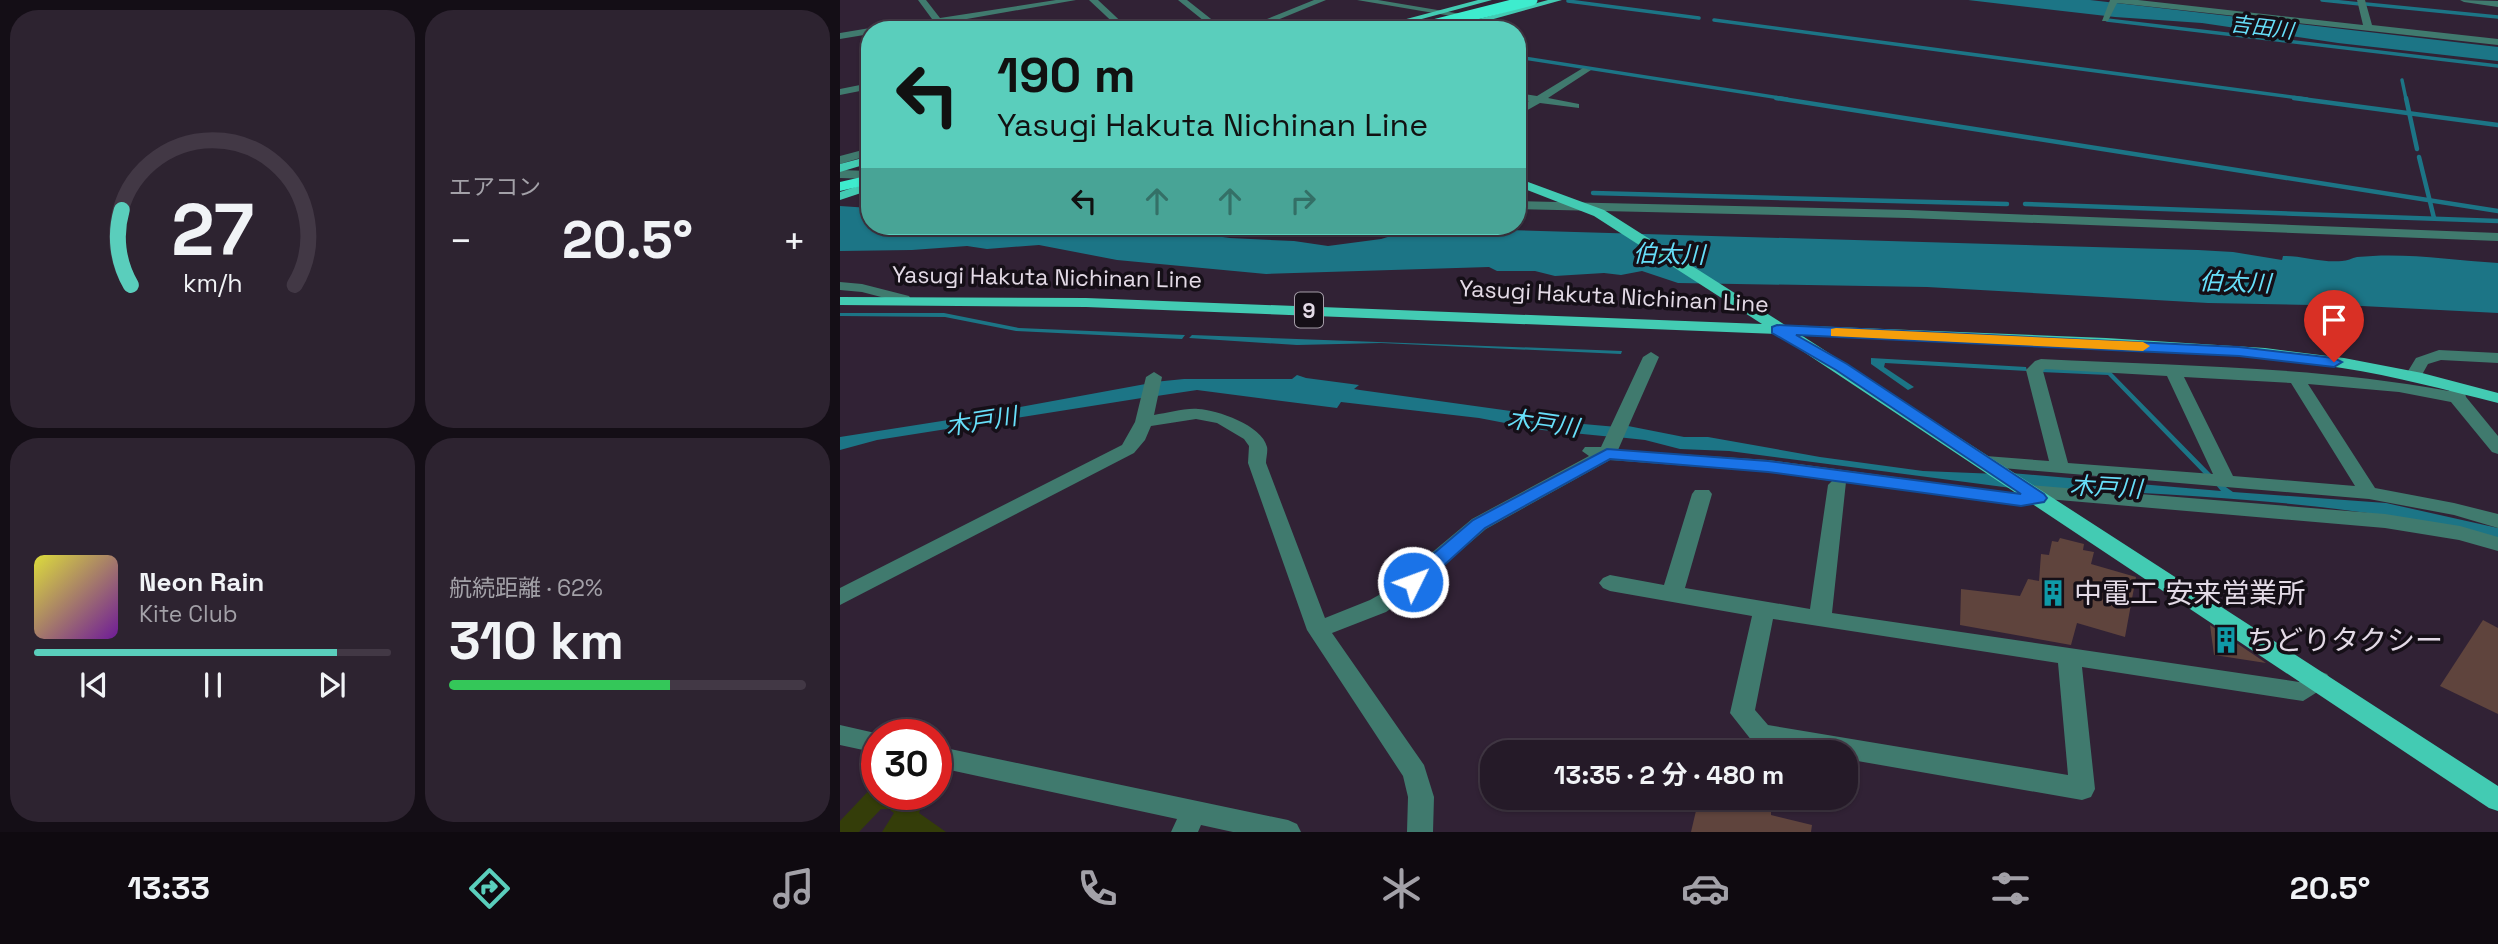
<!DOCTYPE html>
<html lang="ja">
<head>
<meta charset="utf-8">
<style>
  :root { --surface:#251a28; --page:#2d2330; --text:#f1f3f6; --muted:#a3a1a8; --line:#423845; --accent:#5acebc }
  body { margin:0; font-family:"Space Grotesk","Noto Sans JP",sans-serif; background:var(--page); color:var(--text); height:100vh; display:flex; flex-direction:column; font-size:26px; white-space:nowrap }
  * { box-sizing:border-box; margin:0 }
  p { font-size:23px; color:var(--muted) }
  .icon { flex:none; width:38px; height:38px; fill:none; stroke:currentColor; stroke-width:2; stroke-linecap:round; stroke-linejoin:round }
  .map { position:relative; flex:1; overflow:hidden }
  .panel { display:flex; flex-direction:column; gap:10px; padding:10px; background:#140e16; width:840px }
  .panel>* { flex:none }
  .top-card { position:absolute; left:21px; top:21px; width:665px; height:214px; border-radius:28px; box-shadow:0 2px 5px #0004,0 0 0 2px var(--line); background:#5acebc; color:#111; overflow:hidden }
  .speed { position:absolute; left:21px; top:719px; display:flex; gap:14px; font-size:35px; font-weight:700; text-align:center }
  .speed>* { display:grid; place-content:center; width:91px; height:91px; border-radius:50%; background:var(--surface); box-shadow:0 2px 5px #0004,0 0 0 2px var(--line); line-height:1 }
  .speed .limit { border:10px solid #d22; background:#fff; color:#111 }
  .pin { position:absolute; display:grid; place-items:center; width:60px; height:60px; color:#fff; margin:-72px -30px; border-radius:50% 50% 50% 0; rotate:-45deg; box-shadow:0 0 7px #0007 }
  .pin .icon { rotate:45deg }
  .me { position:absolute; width:77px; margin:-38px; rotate:48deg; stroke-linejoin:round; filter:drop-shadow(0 0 5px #0008) }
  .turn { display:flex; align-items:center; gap:24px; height:147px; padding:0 21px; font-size:32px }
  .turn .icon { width:91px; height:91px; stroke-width:2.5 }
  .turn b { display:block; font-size:49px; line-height:60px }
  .lanes { display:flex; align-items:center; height:66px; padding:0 21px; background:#0003; justify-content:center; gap:35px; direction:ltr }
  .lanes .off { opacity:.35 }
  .big { font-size:52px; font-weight:700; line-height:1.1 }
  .panel .tile { flex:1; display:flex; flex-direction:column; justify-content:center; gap:10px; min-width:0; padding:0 24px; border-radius:28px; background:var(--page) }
  .panel .dial { align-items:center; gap:0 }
  .dial svg { height:182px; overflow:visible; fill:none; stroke:var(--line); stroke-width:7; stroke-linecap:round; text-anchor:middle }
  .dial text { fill:var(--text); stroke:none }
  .song { display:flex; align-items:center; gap:21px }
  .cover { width:84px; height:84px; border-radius:10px; background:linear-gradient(135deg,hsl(60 70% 55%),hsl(280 70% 35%)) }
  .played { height:7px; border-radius:4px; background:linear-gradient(90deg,var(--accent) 85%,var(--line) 85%) }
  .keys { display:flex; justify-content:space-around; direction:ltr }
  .heat { display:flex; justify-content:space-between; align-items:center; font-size:38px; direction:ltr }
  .charge { height:10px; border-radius:5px; background:linear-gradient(90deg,#34c759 62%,var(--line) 0) }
  .panel .tiles { flex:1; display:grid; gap:10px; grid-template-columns:repeat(2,1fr) }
  .trip { position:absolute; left:640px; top:740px; width:378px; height:70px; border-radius:28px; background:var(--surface); box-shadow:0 2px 5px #0004,0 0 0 2px var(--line); font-weight:700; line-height:70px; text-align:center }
  .menu { display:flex; height:112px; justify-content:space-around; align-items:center; background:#0f0a10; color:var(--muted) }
  .menu .icon { width:49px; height:49px }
  .menu .current { color:var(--accent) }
  .menu b { font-size:32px; color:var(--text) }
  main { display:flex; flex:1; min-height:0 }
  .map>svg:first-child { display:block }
  .green { fill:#343d09 }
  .water { fill:#1c7586 }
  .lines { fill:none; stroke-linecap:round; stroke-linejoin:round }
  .stream-far1 { stroke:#1c7586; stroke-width:3.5 }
  .stream { stroke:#1c7586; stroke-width:4.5 }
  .building { fill:#5f443d }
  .minor { fill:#407a6e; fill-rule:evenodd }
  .major { fill:#43cbb3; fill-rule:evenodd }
  .highway { fill:#3eecce; fill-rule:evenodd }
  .highway-bridge { stroke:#3eecce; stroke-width:11 }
  .route { fill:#1a73e8; stroke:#114b97; stroke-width:2 }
  .slow { fill:#f59e0b }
  .labels { text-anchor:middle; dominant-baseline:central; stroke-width:7; stroke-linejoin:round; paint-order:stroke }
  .far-water-label { font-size:21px; font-style:italic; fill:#67dff9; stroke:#150f17 }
  .shield { fill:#150f17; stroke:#a59da8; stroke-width:2 }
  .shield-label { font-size:21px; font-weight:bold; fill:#e3dae6 }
  .street-label { font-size:23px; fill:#e3dae6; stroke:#150f17 }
  .water-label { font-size:24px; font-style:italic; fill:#67dff9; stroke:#150f17 }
  .near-poi-label { font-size:28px; fill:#e3dae6; stroke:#150f17; text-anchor:start }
</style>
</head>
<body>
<main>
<section class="panel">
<div class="tiles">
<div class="tile dial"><svg viewBox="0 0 100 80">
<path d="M14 69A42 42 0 1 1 86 69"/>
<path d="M14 69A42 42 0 0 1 10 36" stroke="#5acebc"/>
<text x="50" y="56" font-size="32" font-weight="700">27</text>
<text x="50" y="72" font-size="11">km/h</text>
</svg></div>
<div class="tile"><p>エアコン</p>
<div class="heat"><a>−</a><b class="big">20.5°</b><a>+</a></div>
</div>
<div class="tile">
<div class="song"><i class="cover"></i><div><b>Neon Rain</b><p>Kite Club</p></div></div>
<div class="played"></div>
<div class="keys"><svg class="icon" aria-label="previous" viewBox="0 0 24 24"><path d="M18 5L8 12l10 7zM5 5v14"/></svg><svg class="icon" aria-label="pause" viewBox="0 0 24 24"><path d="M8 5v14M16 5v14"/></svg><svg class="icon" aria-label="next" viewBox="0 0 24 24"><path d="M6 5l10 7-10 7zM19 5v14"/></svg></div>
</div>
<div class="tile"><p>航続距離 · 62%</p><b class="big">310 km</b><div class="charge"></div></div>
</div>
</section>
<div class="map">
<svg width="1658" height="832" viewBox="0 0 1658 832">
  <rect width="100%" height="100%" fill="#312235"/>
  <!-- green -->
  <polygon class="green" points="37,782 37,794 86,795 79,813 106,832 42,832 54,813 49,809 41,809 19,832 0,832 0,821"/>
  <!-- water -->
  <g class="water">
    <polygon points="1128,0 1250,0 1658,47 1658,61 1498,43 1362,23 1275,17"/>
    <path d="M0,206L30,208V226H264L323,229L390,238L454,241L488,246L541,239L571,230L642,233L666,230L1358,250L1393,252L1442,260L1443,256C1459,255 1482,263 1502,261C1507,261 1512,258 1517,257C1563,252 1612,260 1658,263V313L1522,306L1368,303L1087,287L838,283L802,271L781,275L764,273L715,276L695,271H657L649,267L426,274L277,260L199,245L147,249L127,246L72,250L0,251Z"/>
    <polygon points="0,313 104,313 179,328 345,335 342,339 176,331 105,317 0,316"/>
    <polygon points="352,335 782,351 781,354 541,343 457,345 349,338"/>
    <polygon points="1031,358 1186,367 1187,371 1045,363 1044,367 1074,387 1068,390 1031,364"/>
    <polygon points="1204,368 1271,372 1372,475 1365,475 1268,375 1201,372"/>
    <polygon points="457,375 466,378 519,385 514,389 520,390 685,413 721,422 777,427 773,437 702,430 639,418 501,402 497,408 357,390 310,397 314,382 344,379 452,379"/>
    <polygon points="311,383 308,397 37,440 0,450 0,437 121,418"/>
    <polygon points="783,425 844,437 868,437 980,457 1083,471 1158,474 1179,489 889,451 840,449 805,440 777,437"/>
    <path d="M1171,473L1381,491L1376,485H1383L1393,492L1546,503L1658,528V538C1506,500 1348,496 1193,487Z"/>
  </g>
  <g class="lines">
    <!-- stream-far1 -->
    <g class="stream-far1">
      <polyline points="1482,0 1520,4"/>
      <polyline points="728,1 859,18"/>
      <polyline points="1526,4 1658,17"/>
      <polyline points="874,20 1467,99"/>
      <polyline points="1267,20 1658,66"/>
      <polyline points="677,57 947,99"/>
      <polyline points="1562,80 1566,99"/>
    </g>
    <!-- stream -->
    <g class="stream">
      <polyline points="936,98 1658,211"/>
      <polyline points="1454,98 1658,125"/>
      <polyline points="1566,98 1577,149"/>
      <polyline points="1579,157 1594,218"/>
      <polyline points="753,193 1167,204"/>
      <polyline points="1185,204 1658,221"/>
    </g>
  </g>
  <!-- building -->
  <g class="building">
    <polygon points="1220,538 1244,544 1243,550 1254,552 1251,564 1296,577 1285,637 1237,623 1231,645 1120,625 1121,589 1180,596 1188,579 1199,581 1201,554 1209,555 1212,541 1218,542"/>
    <polygon points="1643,620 1658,628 1658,714 1600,686"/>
    <polygon points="1370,625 1426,663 1374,655"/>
    <polygon points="859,798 931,812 931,815 972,825 971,832 851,832"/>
  </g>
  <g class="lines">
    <!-- minor -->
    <g class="minor">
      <polygon points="78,0 86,0 100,18 216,0 236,0 104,23 106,30 100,30 95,24 59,30 36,30 92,19"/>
      <polygon points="249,0 258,0 290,30 281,30"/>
      <polygon points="338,0 347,0 385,30 350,30 369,25"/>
      <polygon points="474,0 486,0 413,30 400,30"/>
      <polygon points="517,0 538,0 639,17 635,20"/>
      <polygon points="1270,0 1298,0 1523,25 1517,0 1525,0 1532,25 1658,39 1658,45 1277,3 1268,21 1262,21"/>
      <polygon points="1620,0 1658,1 1658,7 1624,2"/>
      <polygon points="30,28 34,30 30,30 30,34 0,39 0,33"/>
      <polygon points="743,68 751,70 708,98 739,104 739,108 700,103 677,116 677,108 689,101 677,99 677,93 697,96"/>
      <polygon points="30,83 30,89 0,95 0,89"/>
      <polygon points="30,148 30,155 0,164 0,156"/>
      <polygon points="0,170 30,171 30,179 0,178"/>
      <polygon points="677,201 1068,210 1658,233 1658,241 1068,218 677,209"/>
      <polygon points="0,282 22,284 69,296 71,299 64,303 22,292 0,290"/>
      <polygon points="1599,350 1658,353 1658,363 1601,360 1588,364 1579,380 1567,380 1565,376 1576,358"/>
      <path d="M811,352L819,357L778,450L928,460L1180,494L1181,487L1188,485L1545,514L1620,526L1658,537V551L1619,540L1545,528L1207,499L1205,502L1181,506L1006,482L992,613L1459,682L1479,671L1487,674L1491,680L1487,686L1463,701L1242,667L1255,789L1251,797L1242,800L1006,759V752H969L912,741L890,713L912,616L770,591L763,588L759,583L763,578L770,575L824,585L852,494L855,490H869L872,494L845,588L970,609L988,485L992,481L928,472L770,460L646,529L562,601L546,612L492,633L584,765L594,797L593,832H567L568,797L563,776L467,630L408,463L409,446L404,439L377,423L356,419L311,426L305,440L294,453L0,605V588L282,445L295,422L306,377L314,372L322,377L314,415C328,413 344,408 358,409C377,410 422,425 427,447C428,451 426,458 426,463L485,618L530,600L546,591L632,519L749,456L742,451L745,447H761L803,357ZM933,619L1218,663L1228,775L928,725L915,710Z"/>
      <path d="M1201,359C1336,366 1475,366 1609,391L1611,385H1623L1626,397L1658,436V454L1652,452L1611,402L1559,392L1468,384L1535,488L1614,503L1658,514V528L1614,515L1529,499L1139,466L1137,462L1146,456L1209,461L1186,370L1195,361ZM1205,369L1327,376L1373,474L1228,463L1203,371ZM1344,377L1451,383L1515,486L1393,476Z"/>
      <polygon points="0,725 44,735 37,735 37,753 0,745"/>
      <polygon points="96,746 448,820 457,824 461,832 393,832 361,825 358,832 331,832 337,819 96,767"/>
    </g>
    <!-- major -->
    <g class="major">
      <polygon points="638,0 652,0 541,30 525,30"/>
      <polygon points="708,0 722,0 614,30 599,30"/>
      <polygon points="30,156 30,163 0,172 0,164"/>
      <path d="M677,178L764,210L945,325L1266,338L1425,348L1504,358L1582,373L1658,393V403C1606,390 1555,376 1502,368C1324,341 1141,344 961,335L1658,786V811L1649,808L937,334L246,307L0,305V297L246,298L922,324L754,216L677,186Z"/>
      <polygon points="30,182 30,190 0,200 0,192"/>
    </g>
    <!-- highway -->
    <polygon class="highway" points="30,175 30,184 0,191 0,182"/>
    <!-- highway-bridge -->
    <polyline class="highway-bridge" points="573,30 692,0"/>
  </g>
  <!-- route -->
  <polygon class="route" points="937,325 1399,347 1494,358 1502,362 1494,367 1399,356 956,335 1007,364 1204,494 1207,498 1204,502 1181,506 928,472 770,459 645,528 580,587 566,587 563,582 566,577 633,520 767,449 928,461 1181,494 996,370 932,333 932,327"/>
  <!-- slow -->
  <polygon class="slow" points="996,328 1303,342 1310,346 1303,351 991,336 991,329"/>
  <!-- icons -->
  <defs>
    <symbol id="building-bare" viewBox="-9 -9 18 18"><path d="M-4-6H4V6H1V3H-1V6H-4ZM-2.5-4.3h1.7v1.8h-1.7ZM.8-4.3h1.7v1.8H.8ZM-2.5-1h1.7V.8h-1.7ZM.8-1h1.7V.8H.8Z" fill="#0f9aa8" stroke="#150f17" stroke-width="2.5" paint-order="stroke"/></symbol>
  </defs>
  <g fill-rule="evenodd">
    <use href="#building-bare" x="1194" y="574" width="38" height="38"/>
    <use href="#building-bare" x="1367" y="621" width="38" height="38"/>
  </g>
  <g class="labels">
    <!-- far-water labels -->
    <g class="far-water-label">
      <text transform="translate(1422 27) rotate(7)">吉田川</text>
    </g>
    <!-- shield labels -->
    <rect class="shield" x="455" y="292.5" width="28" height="35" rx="5"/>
    <g class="shield-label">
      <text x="469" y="310">9</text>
    </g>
    <!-- street labels -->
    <g class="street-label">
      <text transform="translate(207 277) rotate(1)">Yasugi Hakuta Nichinan Line</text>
      <text transform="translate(774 296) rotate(3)">Yasugi Hakuta Nichinan Line</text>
    </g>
    <!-- water labels -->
    <g class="water-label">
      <text transform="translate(829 254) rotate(1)">伯太川</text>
      <text transform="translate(1395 282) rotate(2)">伯太川</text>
      <text transform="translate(141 421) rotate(-9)">木戸川</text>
      <text transform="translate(703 423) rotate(8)">木戸川</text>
      <text transform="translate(1266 487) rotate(3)">木戸川</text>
    </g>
    <!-- near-poi labels -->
    <g class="near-poi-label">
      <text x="1234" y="593">中電工 安来営業所</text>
      <text x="1407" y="640">ちどりタクシー</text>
    </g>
  </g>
</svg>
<div class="speed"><div class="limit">30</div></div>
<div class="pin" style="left:1494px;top:362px;background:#d93025"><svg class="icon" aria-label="arrive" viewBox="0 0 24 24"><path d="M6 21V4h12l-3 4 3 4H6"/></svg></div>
<svg class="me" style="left:573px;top:582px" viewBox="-20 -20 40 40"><circle r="17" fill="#1a73e8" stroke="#fff" stroke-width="3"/><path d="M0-11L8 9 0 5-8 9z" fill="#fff"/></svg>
<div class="trip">13:35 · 2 分 · 480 m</div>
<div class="top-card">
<div class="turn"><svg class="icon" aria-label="left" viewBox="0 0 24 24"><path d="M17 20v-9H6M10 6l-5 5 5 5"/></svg><div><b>190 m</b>Yasugi Hakuta Nichinan Line</div></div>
<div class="lanes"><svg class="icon" aria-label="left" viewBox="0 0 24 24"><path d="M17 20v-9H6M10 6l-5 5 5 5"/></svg><svg class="icon off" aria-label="ahead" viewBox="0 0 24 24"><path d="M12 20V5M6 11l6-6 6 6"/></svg><svg class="icon off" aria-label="ahead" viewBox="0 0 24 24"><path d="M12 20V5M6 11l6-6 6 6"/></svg><svg class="icon off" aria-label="right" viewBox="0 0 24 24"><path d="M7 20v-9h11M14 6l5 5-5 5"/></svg></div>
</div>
</div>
</main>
<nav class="menu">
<b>13:33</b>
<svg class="icon current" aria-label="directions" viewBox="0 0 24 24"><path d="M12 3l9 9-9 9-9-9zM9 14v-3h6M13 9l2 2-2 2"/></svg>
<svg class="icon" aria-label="music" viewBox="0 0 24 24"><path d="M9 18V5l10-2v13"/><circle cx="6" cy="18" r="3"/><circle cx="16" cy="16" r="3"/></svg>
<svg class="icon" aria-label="phone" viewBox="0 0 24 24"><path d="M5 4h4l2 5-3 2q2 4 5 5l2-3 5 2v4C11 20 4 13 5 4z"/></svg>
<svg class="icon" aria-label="climate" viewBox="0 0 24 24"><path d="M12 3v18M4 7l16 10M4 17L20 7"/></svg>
<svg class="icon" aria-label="car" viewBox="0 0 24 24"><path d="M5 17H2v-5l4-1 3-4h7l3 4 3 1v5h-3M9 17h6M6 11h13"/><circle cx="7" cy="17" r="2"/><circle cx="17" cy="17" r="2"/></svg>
<svg class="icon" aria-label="filters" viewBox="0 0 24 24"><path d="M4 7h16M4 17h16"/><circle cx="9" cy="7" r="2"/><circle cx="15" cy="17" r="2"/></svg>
<b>20.5°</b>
</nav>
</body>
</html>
